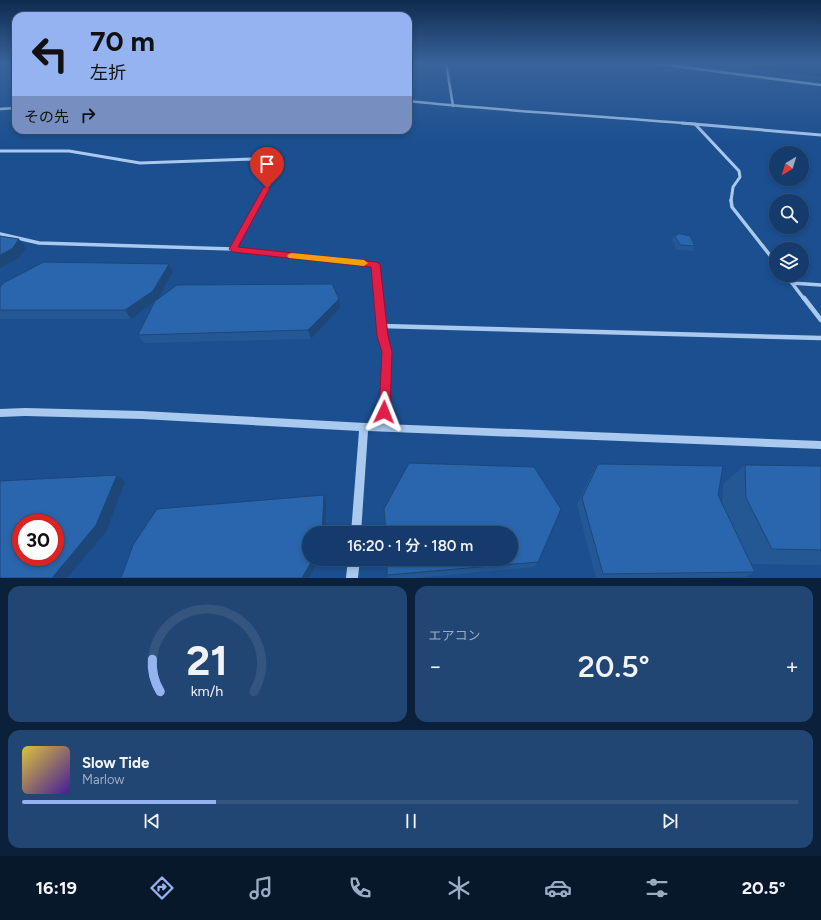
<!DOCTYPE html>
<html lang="ja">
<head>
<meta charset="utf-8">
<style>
  :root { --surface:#143b6b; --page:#214673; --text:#f1f3f6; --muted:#9dadc1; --line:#33557e; --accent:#95b2f1 }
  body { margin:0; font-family:Figtree,"Noto Sans JP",sans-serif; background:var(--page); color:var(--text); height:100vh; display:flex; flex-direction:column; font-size:15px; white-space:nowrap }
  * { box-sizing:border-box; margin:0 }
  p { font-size:13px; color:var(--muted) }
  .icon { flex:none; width:22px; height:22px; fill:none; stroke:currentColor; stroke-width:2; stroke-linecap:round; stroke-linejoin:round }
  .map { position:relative; height:578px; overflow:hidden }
  .details { display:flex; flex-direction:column; gap:8px; padding:8px; background:#0b203b; flex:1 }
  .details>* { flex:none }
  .hud { position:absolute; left:12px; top:12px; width:400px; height:122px; border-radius:12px; box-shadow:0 2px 6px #0003,0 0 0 1px var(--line); background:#95b2f1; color:#111; overflow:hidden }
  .needle { width:26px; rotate:218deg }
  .fabs { position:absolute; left:769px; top:146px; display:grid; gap:8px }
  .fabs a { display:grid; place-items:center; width:40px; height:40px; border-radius:50%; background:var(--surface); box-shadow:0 2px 6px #0003,0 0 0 1px var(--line); font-size:20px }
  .speed { position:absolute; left:12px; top:514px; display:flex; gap:8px; font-size:20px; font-weight:700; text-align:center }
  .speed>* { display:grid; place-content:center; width:52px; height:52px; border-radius:50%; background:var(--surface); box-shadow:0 2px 6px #0003,0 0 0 1px var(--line); line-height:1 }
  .speed .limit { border:6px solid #d22; background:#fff; color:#111 }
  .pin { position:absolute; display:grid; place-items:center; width:34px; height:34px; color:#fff; margin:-41px -17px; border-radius:50% 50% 50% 0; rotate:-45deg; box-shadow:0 0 4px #0007 }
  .pin .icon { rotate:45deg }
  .me { position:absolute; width:44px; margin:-22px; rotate:2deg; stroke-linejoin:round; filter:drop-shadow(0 0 3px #0008) }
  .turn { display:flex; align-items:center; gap:14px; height:84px; padding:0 12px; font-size:18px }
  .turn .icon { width:52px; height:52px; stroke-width:2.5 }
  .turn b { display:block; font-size:28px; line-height:34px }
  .then { display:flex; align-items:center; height:38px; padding:0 12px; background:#0003; gap:8px; font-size:15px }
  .big { font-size:30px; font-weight:600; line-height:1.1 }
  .details .tile { flex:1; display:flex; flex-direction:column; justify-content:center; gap:6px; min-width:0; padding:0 14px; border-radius:12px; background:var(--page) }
  .details .dial { align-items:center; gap:0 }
  .dial svg { height:104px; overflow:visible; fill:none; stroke:var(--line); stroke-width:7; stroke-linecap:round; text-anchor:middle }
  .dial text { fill:var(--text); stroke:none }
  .song { display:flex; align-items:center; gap:12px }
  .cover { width:48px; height:48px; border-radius:6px; background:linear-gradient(135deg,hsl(50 70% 55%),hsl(260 70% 35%)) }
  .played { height:4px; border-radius:2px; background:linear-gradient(90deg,var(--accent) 25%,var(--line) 25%) }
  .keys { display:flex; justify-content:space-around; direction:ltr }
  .heat { display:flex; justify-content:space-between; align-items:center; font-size:22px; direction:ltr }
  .details .tiles { flex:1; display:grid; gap:8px; grid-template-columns:1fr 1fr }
  .tile:last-child { grid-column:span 2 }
  .trip { position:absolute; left:302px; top:526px; width:216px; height:40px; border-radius:20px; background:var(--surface); box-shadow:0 2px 6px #0003,0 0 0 1px var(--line); font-weight:600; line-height:40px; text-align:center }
  .tabs { display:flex; height:64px; justify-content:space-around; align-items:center; background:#08182b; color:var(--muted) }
  .tabs .icon { width:28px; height:28px }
  .tabs .current { color:var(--accent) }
  .tabs b { font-size:18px; color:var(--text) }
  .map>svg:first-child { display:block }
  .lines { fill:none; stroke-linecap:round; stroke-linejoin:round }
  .river { fill:#123a6d; fill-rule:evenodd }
  .minor-far4 { stroke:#a9c9ee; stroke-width:2.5 }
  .minor-far3 { stroke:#a9c9ee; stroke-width:3 }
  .minor-far2 { stroke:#a9c9ee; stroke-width:3.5 }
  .minor-far1 { stroke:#a9c9ee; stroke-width:4.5 }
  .minor { stroke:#a9c9ee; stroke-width:6 }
  .tertiary { fill:#a9c9ee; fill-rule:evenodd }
  .wall { fill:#245895 }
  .shaded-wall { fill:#1d4779 }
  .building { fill:#2a66ad; stroke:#1d4779; fill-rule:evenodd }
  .route { fill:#e11d48; stroke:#92132f }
  .slow { fill:#f59e0b }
</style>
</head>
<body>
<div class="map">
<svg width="821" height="578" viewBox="0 0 821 578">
  <rect width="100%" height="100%" fill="#1b4f8f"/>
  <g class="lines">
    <!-- river -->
    <polygon class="river" points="742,63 789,63 821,67 821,77 750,68 744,66"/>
    <!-- minor-far4 -->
    <g class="minor-far4">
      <polyline points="446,63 453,106"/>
      <polyline points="651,63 821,85"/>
      <path d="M408,101C503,111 599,116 694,124"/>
      <polyline points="0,109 16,108"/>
    </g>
    <!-- minor-far3 -->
    <g class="minor-far3">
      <polyline points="682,123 821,135"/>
      <polyline points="695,124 739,171 740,177 733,187 731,201"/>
      <polyline points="0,151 69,151 140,163 252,159 266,162 275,168 274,175 259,201"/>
    </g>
    <!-- minor-far2 -->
    <g class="minor-far2">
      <polyline points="731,200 732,207 776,263"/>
      <polyline points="0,234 39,243 233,249 375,265 378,299"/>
      <polyline points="233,249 260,200"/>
      <polyline points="786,275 804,299"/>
      <polyline points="792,283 821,285"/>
    </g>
    <!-- minor-far1 -->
    <g class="minor-far1">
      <polyline points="378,298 382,336 387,352 384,422"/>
      <polyline points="804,298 821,320"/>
      <polyline points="382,326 821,338"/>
    </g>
    <!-- minor -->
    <polyline class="minor" points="384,428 384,421"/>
    <!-- tertiary -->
    <g class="tertiary">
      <polygon points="25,408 142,411 384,424 821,441 821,449 368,431 361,533 351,533 359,431 142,419 25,416 0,417 0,409"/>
      <polygon points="348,559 360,559 358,578 346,578"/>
    </g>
  </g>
  <!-- wall -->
  <g class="wall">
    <polygon points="677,233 695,246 693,251 677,250 672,240 674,235 676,235"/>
    <polygon points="173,272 159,298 340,308 311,339 144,343 138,335 154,302 131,319 0,319 0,287"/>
    <polygon points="598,464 718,495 722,503 723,484 745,465 821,466 821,565 752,564 755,572 745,577 596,578 577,505 593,471"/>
    <polygon points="538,562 534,567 415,578 388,578 387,575"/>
  </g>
  <!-- shaded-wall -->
  <g class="shaded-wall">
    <polygon points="19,239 26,248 19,258 0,268 0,255"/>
    <polygon points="169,264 173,272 158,299 131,319 125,310"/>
    <polygon points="339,299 340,308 311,339 308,330"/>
    <polygon points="117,475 125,482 106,532 67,578 52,578"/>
    <polygon points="324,495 326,502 325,533 322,533"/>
    <polygon points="313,559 320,559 309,578 302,578"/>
  </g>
  <!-- building -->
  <g class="building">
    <polygon points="677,233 690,236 695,246 680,245 674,235 678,235"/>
    <polygon points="0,236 19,239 12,249 0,255"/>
    <polygon points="44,262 169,264 153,291 125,310 0,310 0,287 5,282"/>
    <polygon points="332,284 339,299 308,330 138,335 155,301 177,285"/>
    <polygon points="409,463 534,467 561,509 538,562 387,575 387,559 511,559 511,533 386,533 384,509"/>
    <polygon points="598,464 723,466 718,495 755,572 603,574 582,498"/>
    <polygon points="745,465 821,466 821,550 772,549 746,498"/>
    <path d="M117,475L96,525L52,578H0V481ZM21,523H55V557H21Z"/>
    <polygon points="324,495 322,533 309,533 309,559 313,559 302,578 121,578 133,545 157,509"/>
  </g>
  <!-- sky -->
  <linearGradient id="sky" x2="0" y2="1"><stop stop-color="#0f2b4f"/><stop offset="0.44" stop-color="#39639b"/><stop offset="1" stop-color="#39639b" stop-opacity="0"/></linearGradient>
  <rect width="821" height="144" fill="url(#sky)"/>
  <!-- route -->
  <polygon class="route" points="267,185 270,188 238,247 376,262 380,264 388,336 392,352 390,412 388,416 384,418 380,416 379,412 382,352 377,336 371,267 233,252 229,249 263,188"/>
  <!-- slow -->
  <polygon class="slow" points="292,253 364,260 368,263 364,266 289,258 287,256 289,254"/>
</svg>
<div class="fabs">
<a><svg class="needle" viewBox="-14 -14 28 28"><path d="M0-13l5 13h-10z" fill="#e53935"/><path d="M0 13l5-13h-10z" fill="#9dadc1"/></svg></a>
<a><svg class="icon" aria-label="search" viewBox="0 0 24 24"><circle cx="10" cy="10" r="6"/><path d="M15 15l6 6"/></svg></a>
<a><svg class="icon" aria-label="layers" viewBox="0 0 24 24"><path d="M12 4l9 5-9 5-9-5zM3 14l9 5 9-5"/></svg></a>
</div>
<div class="speed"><div class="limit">30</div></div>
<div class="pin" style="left:267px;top:188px;background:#d93025"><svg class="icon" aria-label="arrive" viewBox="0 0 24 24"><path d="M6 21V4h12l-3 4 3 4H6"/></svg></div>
<svg class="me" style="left:384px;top:412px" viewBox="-20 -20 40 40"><path d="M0-17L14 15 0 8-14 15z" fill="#e11d48" stroke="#fff" stroke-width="4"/></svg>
<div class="trip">16:20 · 1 分 · 180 m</div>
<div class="hud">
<div class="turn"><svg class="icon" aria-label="left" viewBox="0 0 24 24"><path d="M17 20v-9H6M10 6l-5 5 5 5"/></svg><div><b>70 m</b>左折</div></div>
<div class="then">その先<svg class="icon" aria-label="right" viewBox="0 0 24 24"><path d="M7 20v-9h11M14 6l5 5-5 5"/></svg></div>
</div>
</div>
<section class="details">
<div class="tiles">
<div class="tile dial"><svg viewBox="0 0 100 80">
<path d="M14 69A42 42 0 1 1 86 69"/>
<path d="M14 69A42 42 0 0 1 8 44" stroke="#95b2f1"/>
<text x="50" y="56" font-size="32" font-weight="700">21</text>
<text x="50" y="72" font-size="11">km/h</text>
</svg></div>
<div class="tile"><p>エアコン</p>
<div class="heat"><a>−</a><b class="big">20.5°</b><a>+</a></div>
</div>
<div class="tile">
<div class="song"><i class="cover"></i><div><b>Slow Tide</b><p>Marlow</p></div></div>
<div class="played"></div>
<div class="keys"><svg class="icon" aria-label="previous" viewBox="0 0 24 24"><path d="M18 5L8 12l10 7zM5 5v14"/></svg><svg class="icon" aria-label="pause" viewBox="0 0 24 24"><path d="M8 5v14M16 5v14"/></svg><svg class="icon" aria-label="next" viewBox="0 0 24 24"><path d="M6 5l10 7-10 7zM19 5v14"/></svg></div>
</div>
</div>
</section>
<nav class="tabs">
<b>16:19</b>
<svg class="icon current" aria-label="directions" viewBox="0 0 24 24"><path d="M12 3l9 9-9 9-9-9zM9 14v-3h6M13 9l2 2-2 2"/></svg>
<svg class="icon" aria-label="music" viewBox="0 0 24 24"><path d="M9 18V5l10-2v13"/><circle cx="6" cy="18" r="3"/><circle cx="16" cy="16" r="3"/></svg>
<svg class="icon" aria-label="phone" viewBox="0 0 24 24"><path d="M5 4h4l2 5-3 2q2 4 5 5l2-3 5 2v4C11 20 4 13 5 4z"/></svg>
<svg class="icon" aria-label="climate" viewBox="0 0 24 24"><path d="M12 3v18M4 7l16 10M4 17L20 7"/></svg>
<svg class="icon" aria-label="car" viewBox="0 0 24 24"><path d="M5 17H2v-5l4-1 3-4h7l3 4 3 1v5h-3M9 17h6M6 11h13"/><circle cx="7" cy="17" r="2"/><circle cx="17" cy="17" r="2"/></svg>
<svg class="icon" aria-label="filters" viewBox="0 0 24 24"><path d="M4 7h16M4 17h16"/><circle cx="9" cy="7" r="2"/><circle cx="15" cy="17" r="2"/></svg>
<b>20.5°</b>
</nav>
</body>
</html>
